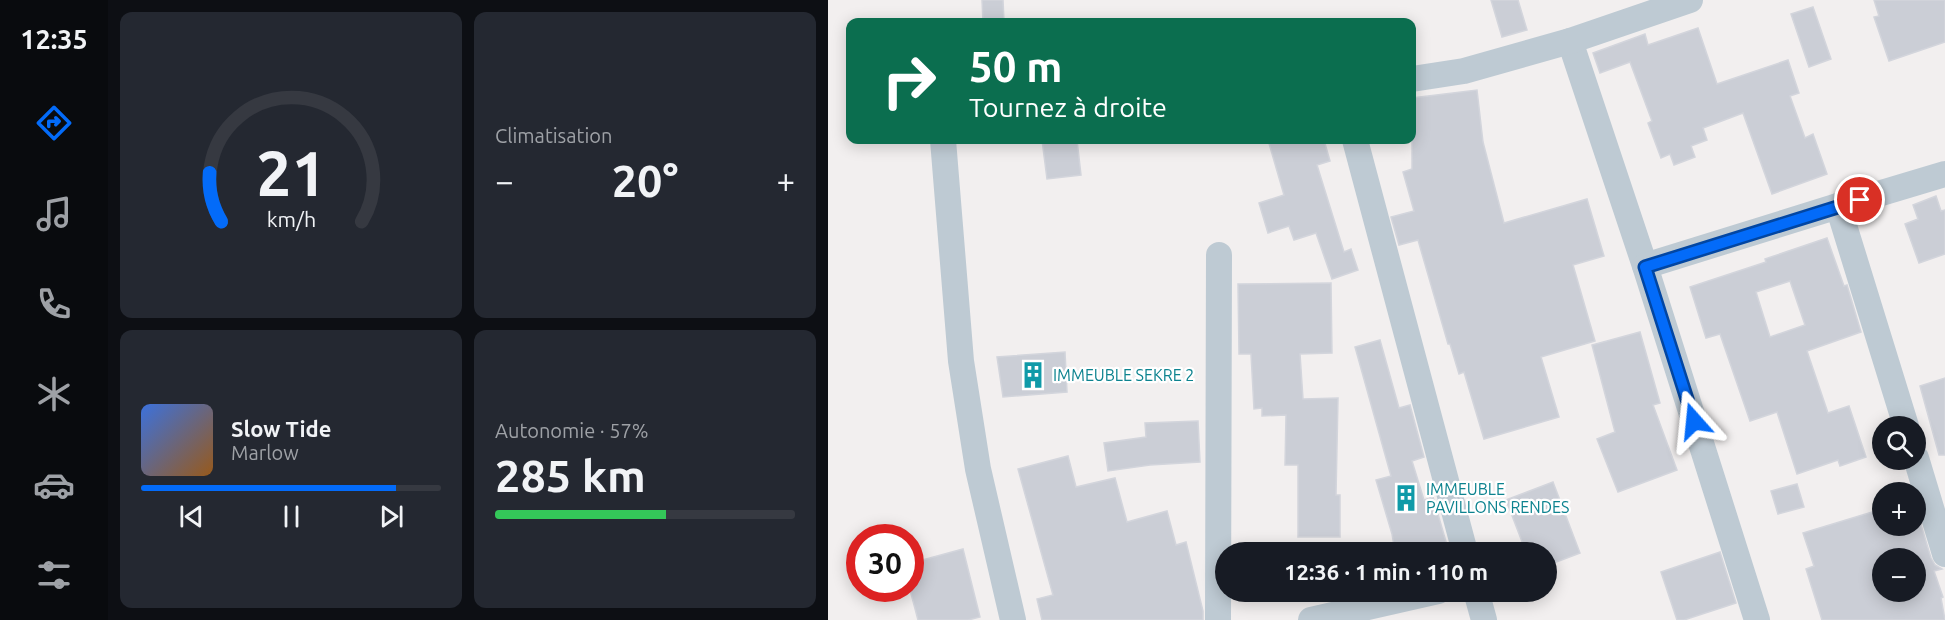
<!DOCTYPE html>
<html lang="fr">
<head>
<meta charset="utf-8">
<style>
  :root { --surface:#171b24; --page:#242831; --text:#f1f3f6; --muted:#9ea1a6; --line:#363941; --accent:#036bf9 }
  body { margin:0; font-family:Ubuntu,sans-serif; background:var(--page); color:var(--text); height:100vh; display:flex; flex-direction:column; font-size:22px; white-space:nowrap }
  * { box-sizing:border-box; margin:0 }
  p { font-size:20px; color:var(--muted) }
  .icon { flex:none; width:33px; height:33px; fill:none; stroke:currentColor; stroke-width:2; stroke-linecap:round; stroke-linejoin:round }
  .map { position:relative; flex:1; overflow:hidden }
  .details { display:flex; flex-direction:column; gap:12px; padding:12px; background:#0d0f14; width:720px }
  .details>* { flex:none }
  .top-card { position:absolute; left:18px; top:18px; width:570px; height:126px; border-radius:12px; box-shadow:0 3px 15px #0003; background:#0b6e4f; color:#fff; overflow:hidden }
  .buttons { position:absolute; left:1044px; top:416px; display:grid; gap:12px }
  .buttons a { display:grid; place-items:center; width:54px; height:54px; border-radius:50%; background:var(--surface); box-shadow:0 3px 15px #0003; font-size:30px }
  .speed { position:absolute; left:18px; top:524px; display:flex; gap:12px; font-size:30px; font-weight:700; text-align:center }
  .speed>* { display:grid; place-content:center; width:78px; height:78px; border-radius:50%; background:var(--surface); box-shadow:0 3px 15px #0003; line-height:1 }
  .speed .limit { border:9px solid #d22; background:#fff; color:#111 }
  .pin { position:absolute; display:grid; place-items:center; width:51px; height:51px; color:#fff; margin:-26px; border:3px solid #fff; border-radius:50%; box-shadow:0 2px 6px #0007 }
  .me { position:absolute; width:66px; margin:-33px; rotate:342deg; stroke-linejoin:round; filter:drop-shadow(0 0 4px #0008) }
  .turn { display:flex; align-items:center; gap:21px; height:126px; padding:0 24px; font-size:27px }
  .turn .icon { width:78px; height:78px; stroke-width:2.5 }
  .turn b { display:block; font-size:42px; line-height:51px }
  .big { font-size:45px; font-weight:600; line-height:1.1 }
  .details .tile { flex:1; display:flex; flex-direction:column; justify-content:center; gap:9px; min-width:0; padding:0 21px; border-radius:12px; background:var(--page) }
  .details .dial { align-items:center; gap:0 }
  .dial svg { height:156px; overflow:visible; fill:none; stroke:var(--line); stroke-width:7; stroke-linecap:round; text-anchor:middle }
  .dial text { fill:var(--text); stroke:none }
  .song { display:flex; align-items:center; gap:18px }
  .cover { width:72px; height:72px; border-radius:9px; background:linear-gradient(135deg,hsl(220 70% 55%),hsl(30 70% 35%)) }
  .played { height:6px; border-radius:3px; background:linear-gradient(90deg,var(--accent) 85%,var(--line) 85%) }
  .keys { display:flex; justify-content:space-around; direction:ltr }
  .heat { display:flex; justify-content:space-between; align-items:center; font-size:33px; direction:ltr }
  .charge { height:9px; border-radius:4px; background:linear-gradient(90deg,#34c759 57%,var(--line) 0) }
  .details .tiles { flex:1; display:grid; gap:12px; grid-template-columns:repeat(2,1fr) }
  .trip { position:absolute; left:387px; top:542px; width:342px; height:60px; border-radius:30px; background:var(--surface); box-shadow:0 3px 15px #0003; font-weight:600; line-height:60px; text-align:center }
  main { display:flex; flex:1; min-height:0 }
  .dock { display:flex; flex-direction:column; width:108px; justify-content:space-around; align-items:center; background:#090b0e; color:var(--muted) }
  .dock .icon { width:42px; height:42px }
  .dock .selected { color:var(--accent) }
  .dock b { font-size:27px; color:var(--text) }
  .map>svg:first-child { display:block }
  .building { fill:#cbced6; stroke:#d3d5dc; stroke-width:1.5; fill-rule:evenodd }
  .lines { fill:none; stroke-linecap:round; stroke-linejoin:round }
  .minor { stroke:#becad3; stroke-width:26 }
  .route-casing { stroke:#0246a2; stroke-width:15 }
  .route { stroke:#036bf9; stroke-width:10 }
  .labels { text-anchor:middle; dominant-baseline:central; stroke-width:4.5; stroke-linejoin:round; paint-order:stroke }
  .culture-label { font-size:16px; fill:#0d838f; stroke:#fff; text-anchor:start }
</style>
</head>
<body>
<main>
<nav class="dock">
<b>12:35</b>
<svg class="icon selected" aria-label="directions" viewBox="0 0 24 24"><path d="M12 3l9 9-9 9-9-9zM9 14v-3h6M13 9l2 2-2 2"/></svg>
<svg class="icon" aria-label="music" viewBox="0 0 24 24"><path d="M9 18V5l10-2v13"/><circle cx="6" cy="18" r="3"/><circle cx="16" cy="16" r="3"/></svg>
<svg class="icon" aria-label="phone" viewBox="0 0 24 24"><path d="M5 4h4l2 5-3 2q2 4 5 5l2-3 5 2v4C11 20 4 13 5 4z"/></svg>
<svg class="icon" aria-label="climate" viewBox="0 0 24 24"><path d="M12 3v18M4 7l16 10M4 17L20 7"/></svg>
<svg class="icon" aria-label="car" viewBox="0 0 24 24"><path d="M5 17H2v-5l4-1 3-4h7l3 4 3 1v5h-3M9 17h6M6 11h13"/><circle cx="7" cy="17" r="2"/><circle cx="17" cy="17" r="2"/></svg>
<svg class="icon" aria-label="filters" viewBox="0 0 24 24"><path d="M4 7h16M4 17h16"/><circle cx="9" cy="7" r="2"/><circle cx="15" cy="17" r="2"/></svg>
</nav>
<section class="details">
<div class="tiles">
<div class="tile dial"><svg viewBox="0 0 100 80">
<path d="M14 69A42 42 0 1 1 86 69"/>
<path d="M14 69A42 42 0 0 1 8 44" stroke="#036bf9"/>
<text x="50" y="56" font-size="32" font-weight="700">21</text>
<text x="50" y="72" font-size="11">km/h</text>
</svg></div>
<div class="tile"><p>Climatisation</p>
<div class="heat"><a>−</a><b class="big">20°</b><a>+</a></div>
</div>
<div class="tile">
<div class="song"><i class="cover"></i><div><b>Slow Tide</b><p>Marlow</p></div></div>
<div class="played"></div>
<div class="keys"><svg class="icon" aria-label="previous" viewBox="0 0 24 24"><path d="M18 5L8 12l10 7zM5 5v14"/></svg><svg class="icon" aria-label="pause" viewBox="0 0 24 24"><path d="M8 5v14M16 5v14"/></svg><svg class="icon" aria-label="next" viewBox="0 0 24 24"><path d="M6 5l10 7-10 7zM19 5v14"/></svg></div>
</div>
<div class="tile"><p>Autonomie · 57%</p><b class="big">285 km</b><div class="charge"></div></div>
</div>
</section>
<div class="map">
<svg width="1117" height="620" viewBox="0 0 1117 620">
  <rect width="100%" height="100%" fill="#f2efef"/>
  <!-- building -->
  <g class="building">
    <polygon points="154,0 175,0 176,22 155,22"/>
    <polygon points="663,0 690,0 699,30 674,37"/>
    <polygon points="1046,0 1117,0 1117,42 1061,61 1046,17 1051,16"/>
    <polygon points="985,7 1003,59 981,67 963,14"/>
    <polygon points="870,28 889,84 960,60 971,93 962,96 977,138 985,134 999,174 944,194 915,113 875,128 879,140 863,146 867,157 846,165 842,154 833,158 820,123 824,121 802,62 772,73 765,53 817,34 820,45"/>
    <polygon points="649,90 655,142 676,223 759,199 776,256 745,265 767,341 713,357 731,417 656,439 636,372 631,374 622,344 620,344 590,240 571,245 563,217 586,211 575,172 584,169 584,98"/>
    <polygon points="214,140 249,140 253,175 219,179"/>
    <polygon points="440,140 496,140 502,161 489,165 516,252 523,249 530,270 504,279 488,233 466,240 461,226 440,233 431,203 456,195"/>
    <polygon points="1108,196 1113,211 1117,210 1117,254 1091,263 1077,224 1090,219 1085,205"/>
    <path d="M999,238L1016,286L1019,285L1033,332L979,351L1000,413L1021,406L1038,457L1012,466L1010,460L969,474L949,412L922,421L892,334L878,338L862,287L938,262L937,259ZM962,281L977,325L942,337L928,292Z"/>
    <polygon points="503,283 504,353 472,354 475,399 510,398 508,495 512,495 512,537 470,537 470,465 457,465 458,415 434,416 434,408 426,409 423,354 411,354 410,284"/>
    <polygon points="812,332 832,403 825,405 849,470 790,492 769,439 787,432 764,345"/>
    <polygon points="552,340 571,408 582,405 596,457 584,461 596,500 605,497 621,552 567,552 564,534 548,480 563,476 527,347"/>
    <polygon points="237,352 239,392 175,397 169,357"/>
    <polygon points="1117,378 1117,455 1111,455 1092,386"/>
    <polygon points="370,421 372,462 322,465 280,471 276,443 318,437 317,423"/>
    <polygon points="240,456 248,487 287,478 299,522 339,511 348,545 358,542 375,611 375,620 214,620 209,599 225,595 190,469"/>
    <polygon points="725,482 752,553 718,566 718,552 698,552 678,500"/>
    <polygon points="969,484 976,507 950,514 943,491"/>
    <path d="M1088,508L1103,558L1107,565L1114,569L1106,571L1115,597L1113,598L1117,620H994L978,569L986,566L975,533L1054,509V525H1088ZM1054,558H1088V591H1054Z"/>
    <polygon points="135,549 152,617 140,620 90,620 82,590 83,563"/>
    <polygon points="892,552 908,603 856,620 849,620 833,572"/>
  </g>
  <g class="lines">
    <!-- minor -->
    <g class="minor">
      <polyline points="742,41 817,266 929,620"/>
      <polyline points="584,79 636,71 742,41 862,0"/>
      <polyline points="115,140 133,361 150,469 185,620"/>
      <polyline points="527,140 637,552"/>
      <polyline points="817,266 1010,206"/>
      <polyline points="1078,426 1010,206 1117,174"/>
      <polyline points="1088,458 1117,554"/>
      <polyline points="648,591 656,620"/>
      <polyline points="390,620 391,255"/>
      <polyline points="483,620 610,591"/>
    </g>
  </g>
  <g class="lines">
    <defs>
      <polyline id="route" points="866,421 817,267 1032,200"/>
    </defs>
    <!-- route casing -->
    <use href="#route" class="route-casing"/>
    <!-- route -->
    <use href="#route" class="route"/>
  </g>
  <!-- icons -->
  <defs>
    <symbol id="building-bare" viewBox="-9 -9 18 18"><path d="M-4-6H4V6H1V3H-1V6H-4ZM-2.5-4.3h1.7v1.8h-1.7ZM.8-4.3h1.7v1.8H.8ZM-2.5-1h1.7V.8h-1.7ZM.8-1h1.7V.8H.8Z" fill="#0f9aa8" stroke="#fff" stroke-width="2.5" paint-order="stroke"/></symbol>
  </defs>
  <g fill-rule="evenodd">
    <use href="#building-bare" x="186" y="356" width="38" height="38"/>
    <use href="#building-bare" x="559" y="479" width="38" height="38"/>
  </g>
  <g class="labels">
    <!-- culture labels -->
    <g class="culture-label">
      <text x="225" y="375">IMMEUBLE SEKRE 2</text>
      <text x="598" y="489">IMMEUBLE<tspan x="598" dy="18">PAVILLONS RENDES</tspan></text>
    </g>
  </g>
</svg>
<div class="buttons">
<a><svg class="icon" aria-label="search" viewBox="0 0 24 24"><circle cx="10" cy="10" r="6"/><path d="M15 15l6 6"/></svg></a>
<a>+</a>
<a>−</a>
</div>
<div class="speed"><div class="limit">30</div></div>
<div class="pin" style="left:1032px;top:200px;background:#d93025"><svg class="icon" aria-label="arrive" viewBox="0 0 24 24"><path d="M6 21V4h12l-3 4 3 4H6"/></svg></div>
<svg class="me" style="left:866px;top:421px" viewBox="-20 -20 40 40"><path d="M0-17L14 15 0 8-14 15z" fill="#036bf9" stroke="#fff" stroke-width="4"/></svg>
<div class="trip">12:36 · 1 min · 110 m</div>
<div class="top-card">
<div class="turn"><svg class="icon" aria-label="right" viewBox="0 0 24 24"><path d="M7 20v-9h11M14 6l5 5-5 5"/></svg><div><b>50 m</b>Tournez à droite</div></div>
</div>
</div>
</main>
</body>
</html>
